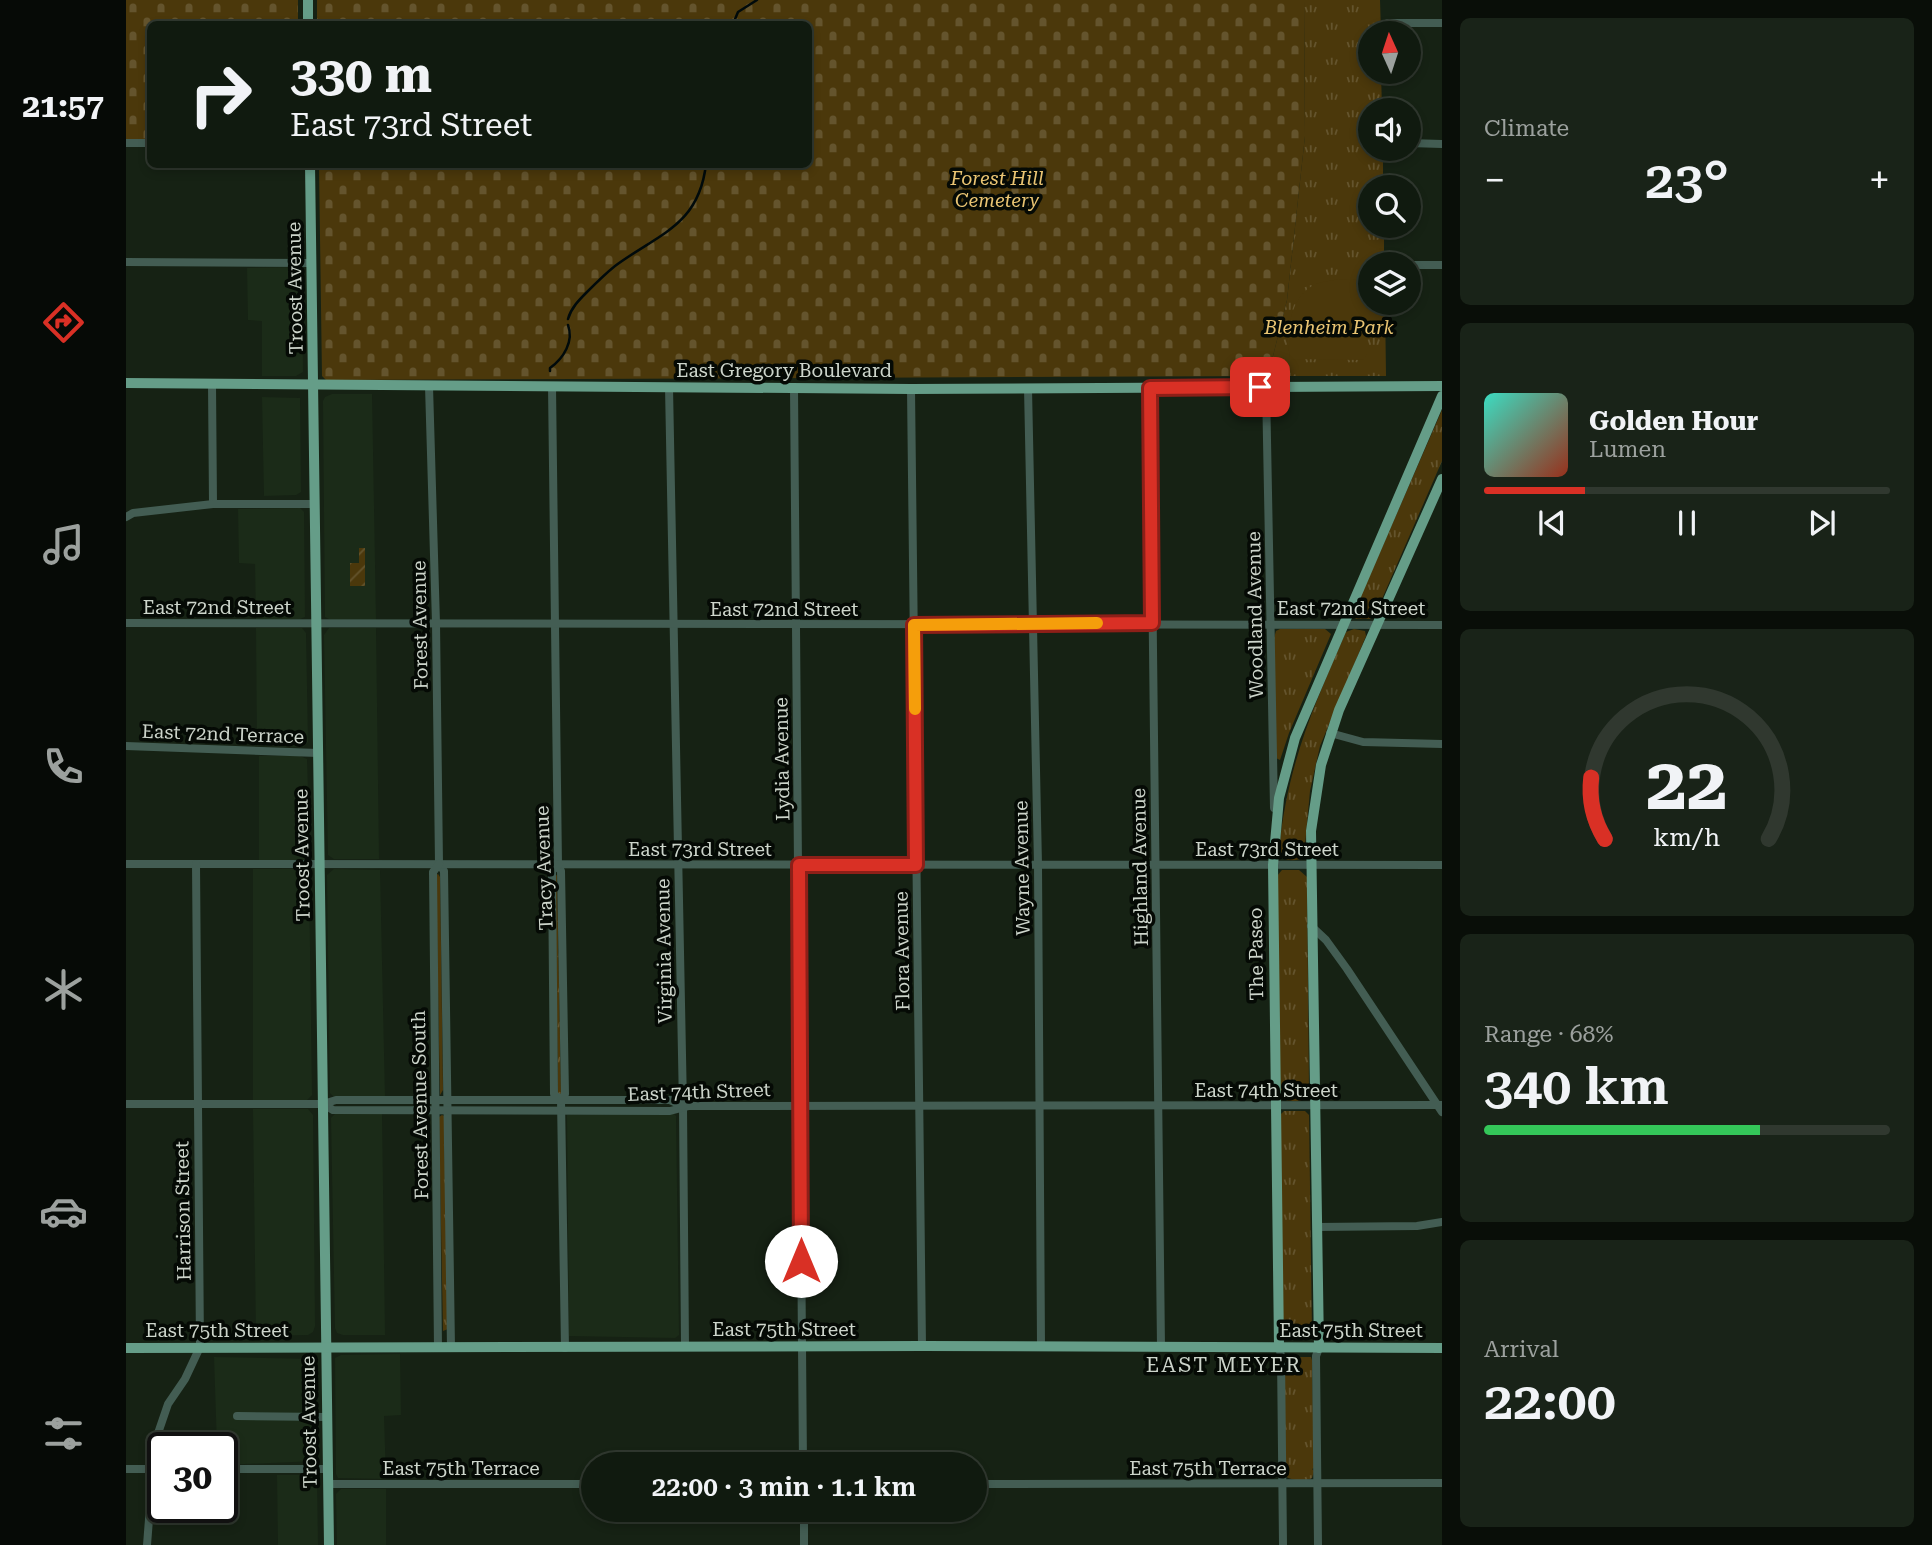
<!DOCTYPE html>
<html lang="en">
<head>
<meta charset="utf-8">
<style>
  :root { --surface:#101a0f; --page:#192318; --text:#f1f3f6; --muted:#9ca19e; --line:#30382f; --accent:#d93025 }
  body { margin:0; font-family:"Roboto Serif",serif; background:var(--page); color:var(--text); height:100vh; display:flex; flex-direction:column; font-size:26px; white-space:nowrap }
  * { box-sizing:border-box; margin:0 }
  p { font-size:23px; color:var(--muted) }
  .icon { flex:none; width:38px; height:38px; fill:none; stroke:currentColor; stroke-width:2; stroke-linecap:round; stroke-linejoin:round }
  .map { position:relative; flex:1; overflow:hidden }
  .drawer { display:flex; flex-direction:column; gap:18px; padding:18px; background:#090e08; width:490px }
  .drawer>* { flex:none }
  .hud { position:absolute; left:21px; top:21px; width:665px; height:147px; border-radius:10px; box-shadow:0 4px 10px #0003,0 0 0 2px var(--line); background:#101a0f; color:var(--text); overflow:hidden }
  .needle { width:46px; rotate:357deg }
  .buttons { position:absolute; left:1232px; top:21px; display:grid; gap:14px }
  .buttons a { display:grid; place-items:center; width:63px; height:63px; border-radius:50%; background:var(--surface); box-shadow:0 4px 10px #0003,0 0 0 2px var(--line); font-size:35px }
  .speed { position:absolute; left:21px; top:1432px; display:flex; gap:14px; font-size:35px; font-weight:700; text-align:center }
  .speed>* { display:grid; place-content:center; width:91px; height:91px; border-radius:50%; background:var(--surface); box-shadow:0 4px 10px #0003,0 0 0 2px var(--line); line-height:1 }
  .speed .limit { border:4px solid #111; border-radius:10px; background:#fff; color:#111 }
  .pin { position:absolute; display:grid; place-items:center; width:60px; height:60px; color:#fff; margin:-30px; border-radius:14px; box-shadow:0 4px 10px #0006 }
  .me { position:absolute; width:77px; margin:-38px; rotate:0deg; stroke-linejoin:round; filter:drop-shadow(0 0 5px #0008) }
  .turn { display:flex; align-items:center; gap:24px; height:147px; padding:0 28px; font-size:32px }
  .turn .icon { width:91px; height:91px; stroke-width:2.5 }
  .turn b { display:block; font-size:49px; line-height:60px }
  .big { font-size:52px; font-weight:600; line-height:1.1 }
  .drawer .card { flex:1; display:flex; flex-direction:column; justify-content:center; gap:10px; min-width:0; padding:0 24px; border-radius:10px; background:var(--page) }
  .drawer .dial { align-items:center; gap:0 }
  .dial svg { height:182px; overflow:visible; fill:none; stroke:var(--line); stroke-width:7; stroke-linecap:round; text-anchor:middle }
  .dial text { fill:var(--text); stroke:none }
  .song { display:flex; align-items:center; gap:21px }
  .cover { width:84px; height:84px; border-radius:10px; background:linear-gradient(135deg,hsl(170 70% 55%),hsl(10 70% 35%)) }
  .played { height:7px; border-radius:4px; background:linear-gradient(90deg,var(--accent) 25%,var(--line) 25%) }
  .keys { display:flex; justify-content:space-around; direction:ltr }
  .heat { display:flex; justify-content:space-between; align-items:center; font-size:38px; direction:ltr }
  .charge { height:10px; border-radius:5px; background:linear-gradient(90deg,#34c759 68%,var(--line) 0) }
  .trip { position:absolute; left:455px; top:1452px; width:406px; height:70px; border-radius:35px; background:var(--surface); box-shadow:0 4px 10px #0003,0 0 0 2px var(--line); font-weight:600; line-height:70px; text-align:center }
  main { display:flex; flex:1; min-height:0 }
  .tabs { display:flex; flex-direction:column; width:126px; justify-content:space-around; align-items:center; background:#060a06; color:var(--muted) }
  .tabs .icon { width:49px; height:49px }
  .tabs .current { color:var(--accent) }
  .tabs b { font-size:32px; color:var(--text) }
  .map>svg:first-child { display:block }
  .built { fill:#1b2b18 }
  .grass { fill:url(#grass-tufts) }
  .cemetery { fill:url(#cemetery-stones) }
  .garden { fill:url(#garden-furrows) }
  .pitch { fill:#4b380b }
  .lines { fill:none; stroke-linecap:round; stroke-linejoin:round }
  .stream { stroke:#000a0b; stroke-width:2.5 }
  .minor { stroke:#435d53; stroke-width:8 }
  .major { stroke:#659d88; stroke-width:10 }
  .route-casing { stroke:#8d1f18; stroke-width:18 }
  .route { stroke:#d93025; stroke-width:12 }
  .slow { stroke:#f59e0b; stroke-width:12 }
  .labels { text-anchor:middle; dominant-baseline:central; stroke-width:7; stroke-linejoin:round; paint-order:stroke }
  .park-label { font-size:19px; font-style:italic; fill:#eac573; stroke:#050a05 }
  .street-label { font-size:19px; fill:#cdd5cb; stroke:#050a05 }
  .neighbourhood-label { font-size:21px; letter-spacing:2px; fill:#cdd5cb; stroke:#050a05 }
</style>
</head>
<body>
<main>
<nav class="tabs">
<b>21:57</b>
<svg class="icon current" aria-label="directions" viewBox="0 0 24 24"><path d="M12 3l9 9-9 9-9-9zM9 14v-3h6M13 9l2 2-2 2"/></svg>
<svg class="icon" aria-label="music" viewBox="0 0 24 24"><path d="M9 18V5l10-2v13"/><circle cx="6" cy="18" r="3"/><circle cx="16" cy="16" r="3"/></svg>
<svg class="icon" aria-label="phone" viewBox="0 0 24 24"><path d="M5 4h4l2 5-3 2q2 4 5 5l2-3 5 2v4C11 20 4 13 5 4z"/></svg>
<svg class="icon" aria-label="climate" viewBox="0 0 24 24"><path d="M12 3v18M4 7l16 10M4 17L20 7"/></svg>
<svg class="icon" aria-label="car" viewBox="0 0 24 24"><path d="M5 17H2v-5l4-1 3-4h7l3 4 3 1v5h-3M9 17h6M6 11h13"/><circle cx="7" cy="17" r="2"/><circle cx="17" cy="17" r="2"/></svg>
<svg class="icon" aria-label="filters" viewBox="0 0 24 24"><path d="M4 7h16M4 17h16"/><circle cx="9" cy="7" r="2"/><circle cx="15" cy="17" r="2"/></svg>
</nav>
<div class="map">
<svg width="1316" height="1545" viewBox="0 0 1316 1545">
  <defs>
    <pattern id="grass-tufts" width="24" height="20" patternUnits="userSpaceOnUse" patternTransform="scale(1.75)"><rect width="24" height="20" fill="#4b380b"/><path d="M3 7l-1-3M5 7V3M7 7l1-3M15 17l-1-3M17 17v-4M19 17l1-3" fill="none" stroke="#64542d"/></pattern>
    <pattern id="cemetery-stones" width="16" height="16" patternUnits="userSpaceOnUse" patternTransform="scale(1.75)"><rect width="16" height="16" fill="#4b380b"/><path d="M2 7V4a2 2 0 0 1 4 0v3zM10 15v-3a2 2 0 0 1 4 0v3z" fill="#64542d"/></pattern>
    <pattern id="garden-furrows" width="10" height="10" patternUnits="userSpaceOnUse" patternTransform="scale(1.75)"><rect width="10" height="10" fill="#4b380b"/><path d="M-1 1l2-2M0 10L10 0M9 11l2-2" fill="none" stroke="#64542d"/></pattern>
  </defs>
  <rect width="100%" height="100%" fill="#162214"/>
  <!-- built -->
  <g class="built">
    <polygon points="171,267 175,269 176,275 177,372 170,376 136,376 136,321 122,320 121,268"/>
    <polygon points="206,394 246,394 250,620 205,620 199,617 197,401 199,397"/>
    <polygon points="136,397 174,398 175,492 170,495 138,496"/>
    <polygon points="174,508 178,512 179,617 174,619 130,619 129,564 113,563 112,509"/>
    <polygon points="130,628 176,628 180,633 182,742 177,747 131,746"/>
    <polygon points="203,628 250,628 253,859 208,859 202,855 198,635"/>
    <polygon points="133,756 174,756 181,759 184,855 180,860 133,860"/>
    <polygon points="127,869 178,869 183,875 186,1095 181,1100 127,1100"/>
    <polygon points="208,869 254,870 259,1098 208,1097 204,1093 201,875"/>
    <polygon points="127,1109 182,1109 187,1115 189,1326 187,1332 182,1335 130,1336"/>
    <polygon points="547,1113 550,1116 553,1335 549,1338 443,1336 441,1115"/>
    <polygon points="209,1114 256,1114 259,1335 217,1335 211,1333 209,1328 205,1118"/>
    <polygon points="274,1354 275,1415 258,1416 260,1479 212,1478 210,1474 209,1358 215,1355"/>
    <polygon points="88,1357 188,1359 190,1364 190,1461 96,1465 96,1447 91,1447"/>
    <polygon points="151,1475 186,1475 191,1479 192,1545 152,1545"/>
    <polygon points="215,1489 260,1489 260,1545 211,1545 210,1494"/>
  </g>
  <!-- grass -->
  <g class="grass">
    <polygon points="1178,0 1254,0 1255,33 1244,33 1244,72 1255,72 1256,110 1244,110 1244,149 1257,149 1257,187 1244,187 1244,226 1258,226 1258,264 1244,264 1244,303 1259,303 1260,376 1142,376 1161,300 1179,136"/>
    <polygon points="1316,410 1316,461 1249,615 1244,619 1230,619 1227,614"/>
    <polygon points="1154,629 1199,629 1205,634 1163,733 1154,760 1150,758 1148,638 1150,631"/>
    <path d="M1228,629L1239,631L1240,636L1194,746L1184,791L1178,856C1173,862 1161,861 1155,857L1153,850C1161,767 1187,707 1220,632Z"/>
    <path d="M1156,870H1173L1181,877L1183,1091L1181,1098C1174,1102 1160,1103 1154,1096L1151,876Z"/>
    <polygon points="312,874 314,877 317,1090 314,1095 310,875"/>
    <polygon points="431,875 435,1095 432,1094 429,876"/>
    <polygon points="1158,1111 1179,1111 1183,1115 1186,1332 1184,1335 1159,1336 1157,1333 1154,1115"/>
    <polygon points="316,1115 318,1116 322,1329 317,1331 313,1117"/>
    <path d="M1159,1357H1185L1186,1360L1188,1468L1186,1469L1188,1471L1186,1478C1179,1482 1166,1481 1159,1476L1157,1360Z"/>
  </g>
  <!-- cemetery -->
  <g class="cemetery">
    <polygon points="0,0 172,0 172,24 24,24 24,139 0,139"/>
    <polygon points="191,0 1178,0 1179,136 1161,300 1142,376 200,380 196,376 193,165 682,164 682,24 191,24"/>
  </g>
  <!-- garden -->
  <polygon class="garden" points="233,548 239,548 239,586 224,586 224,563 233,563"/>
  <!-- pitch -->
  <path class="pitch" d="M1212,279L1241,280V354L1237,360L1164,359C1160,333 1163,296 1190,284C1197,281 1205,281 1212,279Z"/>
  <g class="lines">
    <!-- stream -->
    <g class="stream">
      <polyline points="607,24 612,12 631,0"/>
      <path d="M442,319C445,308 453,300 461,292C470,283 479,274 489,266C532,234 573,226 580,164"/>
      <path d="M424,371V368C438,358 448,341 442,325"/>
    </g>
    <!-- minor -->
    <g class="minor">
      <polyline points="1262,23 1316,23"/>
      <polyline points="0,143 24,143"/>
      <polyline points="1283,143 1316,144"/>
      <polyline points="0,262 186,263"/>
      <polyline points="1283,265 1316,265"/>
      <polyline points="86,384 87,504"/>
      <polyline points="303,386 310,623 313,864 318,871 325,1348"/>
      <polyline points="426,386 432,865 435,871 439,1094 435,1100 439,1348"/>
      <polyline points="543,387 557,1106 559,1347"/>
      <polyline points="1140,387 1148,808"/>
      <polyline points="668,388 677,1465"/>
      <polyline points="902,388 912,865 915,1346"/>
      <polyline points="1024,388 1035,1347"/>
      <polyline points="785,389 796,1346"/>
      <polyline points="0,517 7,513 87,504 189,504"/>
      <polyline points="0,623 1316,625"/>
      <polyline points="1204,733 1237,742 1316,744"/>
      <polyline points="0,746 192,753"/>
      <polyline points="0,864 1316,865"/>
      <polyline points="432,865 426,871 428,1094 435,1100"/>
      <polyline points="1185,926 1200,940 1221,969 1316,1112"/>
      <polyline points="0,1104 197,1104 207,1110 544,1111 563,1106 1316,1105"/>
      <polyline points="197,1104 210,1100 544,1100 557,1106"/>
      <polyline points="1191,1227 1291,1226 1316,1222"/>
      <polyline points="1153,1346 1155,1356 1157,1545"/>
      <polyline points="312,1348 307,872 313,864"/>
      <polyline points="111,1416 200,1417"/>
      <polyline points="0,1469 37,1469"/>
      <polyline points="96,1469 201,1469"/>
      <polyline points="202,1484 467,1484"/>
      <polyline points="849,1484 1316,1483"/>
      <polyline points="678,1510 678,1545"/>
      <polyline points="21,1545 29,1442 42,1404 59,1379 74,1347 70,864"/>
      <polyline points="1192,1545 1190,1356 1193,1348"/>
    </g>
    <!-- major -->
    <g class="major">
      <polyline points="182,0 182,24"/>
      <polyline points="184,164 203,1545"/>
      <polyline points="0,383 785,389 1316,386"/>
      <polyline points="1153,1346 1147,865 1153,798 1169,738 1316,396"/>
      <polyline points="0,1348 796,1346 1316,1348"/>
      <polyline points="1193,1348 1185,831 1195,765 1213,710 1316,479"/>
    </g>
  </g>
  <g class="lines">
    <defs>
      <polyline id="route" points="675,1261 673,865 790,865 788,625 1026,623 1024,388 1134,387"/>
    </defs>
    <!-- route casing -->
    <use href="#route" class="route-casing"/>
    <!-- route -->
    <use href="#route" class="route"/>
    <!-- slow -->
    <polyline class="slow" points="789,709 788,625 971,623"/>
  </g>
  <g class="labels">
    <!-- park labels -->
    <g class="park-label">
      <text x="871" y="178">Forest Hill<tspan x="871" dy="22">Cemetery</tspan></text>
      <text x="1203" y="327">Blenheim Park</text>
    </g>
    <!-- street labels -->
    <g class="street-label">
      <text transform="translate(169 288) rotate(-91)">Troost Avenue</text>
      <text x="658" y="370">East Gregory Boulevard</text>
      <text x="91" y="607">East 72nd Street</text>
      <text x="1225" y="608">East 72nd Street</text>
      <text x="658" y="609">East 72nd Street</text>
      <text transform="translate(1129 615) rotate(-91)">Woodland Avenue</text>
      <text transform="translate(294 625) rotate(-91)">Forest Avenue</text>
      <text transform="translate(97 734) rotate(2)">East 72nd Terrace</text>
      <text transform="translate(656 759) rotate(-91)">Lydia Avenue</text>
      <text x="574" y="849">East 73rd Street</text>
      <text x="1141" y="849">East 73rd Street</text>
      <text transform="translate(176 855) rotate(-91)">Troost Avenue</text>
      <text transform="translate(1014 867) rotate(-91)">Highland Avenue</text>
      <text transform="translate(418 868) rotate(-92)">Tracy Avenue</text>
      <text transform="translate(896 868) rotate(-91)">Wayne Avenue</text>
      <text transform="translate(538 951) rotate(-91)">Virginia Avenue</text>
      <text transform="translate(776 951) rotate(-91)">Flora Avenue</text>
      <text transform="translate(1130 954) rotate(-91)">The Paseo</text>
      <text x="1140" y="1090">East 74th Street</text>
      <text transform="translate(573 1092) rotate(-2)">East 74th Street</text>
      <text transform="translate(294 1105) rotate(-91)">Forest Avenue South</text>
      <text transform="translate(57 1211) rotate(-91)">Harrison Street</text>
      <text x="658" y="1329">East 75th Street</text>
      <text x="91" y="1330">East 75th Street</text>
      <text x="1225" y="1330">East 75th Street</text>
      <text transform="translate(183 1422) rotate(-91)">Troost Avenue</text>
      <text x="335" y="1468">East 75th Terrace</text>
      <text x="1082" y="1468">East 75th Terrace</text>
    </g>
    <!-- neighbourhood labels -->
    <g class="neighbourhood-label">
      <text x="1098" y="1365">EAST MEYER</text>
    </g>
  </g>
</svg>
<div class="buttons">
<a><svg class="needle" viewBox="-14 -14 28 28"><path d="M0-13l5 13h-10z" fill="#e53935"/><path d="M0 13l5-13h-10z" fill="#9ca19e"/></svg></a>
<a><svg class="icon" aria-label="sound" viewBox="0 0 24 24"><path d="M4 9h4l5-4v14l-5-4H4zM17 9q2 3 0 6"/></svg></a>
<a><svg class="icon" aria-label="search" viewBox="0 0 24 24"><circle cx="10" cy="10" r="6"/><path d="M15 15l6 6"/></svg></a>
<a><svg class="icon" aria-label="layers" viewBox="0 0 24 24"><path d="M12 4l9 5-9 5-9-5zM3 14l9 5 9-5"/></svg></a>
</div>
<div class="speed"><div class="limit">30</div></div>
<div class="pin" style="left:1134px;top:387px;background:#d93025"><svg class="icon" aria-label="arrive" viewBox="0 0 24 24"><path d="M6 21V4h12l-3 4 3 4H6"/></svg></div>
<svg class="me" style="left:675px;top:1261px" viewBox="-20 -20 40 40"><circle r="19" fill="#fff"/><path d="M0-13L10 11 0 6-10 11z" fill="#d93025"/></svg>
<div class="trip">22:00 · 3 min · 1.1 km</div>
<div class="hud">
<div class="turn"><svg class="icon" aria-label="right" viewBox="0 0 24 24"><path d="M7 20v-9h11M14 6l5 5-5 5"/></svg><div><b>330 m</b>East 73rd Street</div></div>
</div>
</div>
<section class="drawer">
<div class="card"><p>Climate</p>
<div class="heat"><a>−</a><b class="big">23°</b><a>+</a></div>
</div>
<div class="card">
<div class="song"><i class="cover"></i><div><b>Golden Hour</b><p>Lumen</p></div></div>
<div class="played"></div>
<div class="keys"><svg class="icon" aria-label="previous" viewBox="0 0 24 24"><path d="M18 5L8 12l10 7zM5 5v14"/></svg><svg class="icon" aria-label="pause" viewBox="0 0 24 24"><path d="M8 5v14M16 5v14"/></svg><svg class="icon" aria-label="next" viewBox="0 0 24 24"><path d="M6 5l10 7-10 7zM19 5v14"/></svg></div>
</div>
<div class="card dial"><svg viewBox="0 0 100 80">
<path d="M14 69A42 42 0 1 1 86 69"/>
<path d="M14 69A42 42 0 0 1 8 42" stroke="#d93025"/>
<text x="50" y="56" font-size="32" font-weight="700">22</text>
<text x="50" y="72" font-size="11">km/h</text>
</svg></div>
<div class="card"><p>Range · 68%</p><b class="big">340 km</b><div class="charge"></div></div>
<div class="card"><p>Arrival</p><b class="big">22:00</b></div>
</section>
</main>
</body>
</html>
